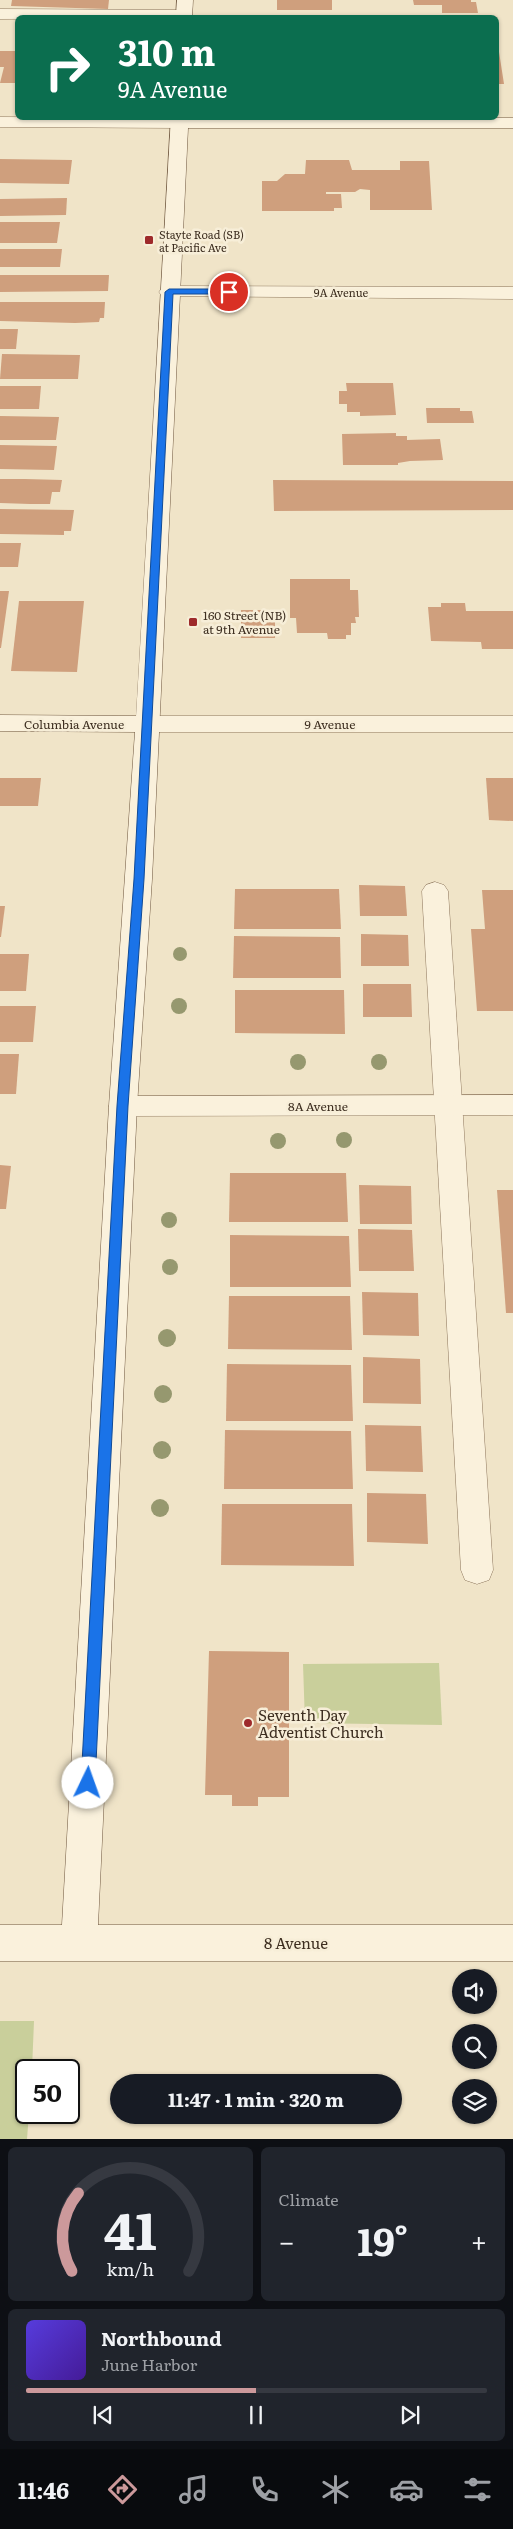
<!DOCTYPE html>
<html lang="en">
<head>
<meta charset="utf-8">
<style>
  :root { --surface:#171b24; --page:#20242c; --text:#f1f3f6; --muted:#9ea1a6; --line:#363941; --accent:#cc999b }
  body { margin:0; font-family:Literata,serif; background:var(--page); color:var(--text); height:100vh; display:flex; flex-direction:column; font-size:19px; white-space:nowrap }
  * { box-sizing:border-box; margin:0 }
  p { font-size:16px; color:var(--muted) }
  .icon { flex:none; width:28px; height:28px; fill:none; stroke:currentColor; stroke-width:2; stroke-linecap:round; stroke-linejoin:round }
  .map { position:relative; height:2139px; overflow:hidden }
  .side { display:flex; flex-direction:column; gap:8px; padding:8px; background:#0d0f14; flex:1 }
  .side>* { flex:none }
  .hud { position:absolute; left:15px; top:15px; width:484px; height:105px; border-radius:8px; box-shadow:0 1px 4px #0004; background:#0b6e4f; color:#fff; overflow:hidden }
  .buttons { position:absolute; left:452px; top:1969px; display:grid; gap:10px }
  .buttons a { display:grid; place-items:center; width:45px; height:45px; border-radius:50%; background:var(--surface); box-shadow:0 1px 4px #0004; font-size:25px }
  .speed { position:absolute; left:15px; top:2059px; display:flex; gap:10px; font-size:25px; font-weight:700; text-align:center }
  .speed>* { display:grid; place-content:center; width:65px; height:65px; border-radius:50%; background:var(--surface); box-shadow:0 1px 4px #0004; line-height:1 }
  .speed .limit { border:2px solid #111; border-radius:8px; background:#fff; color:#111 }
  .pin { position:absolute; display:grid; place-items:center; width:42px; height:42px; color:#fff; margin:-21px; border:2px solid #fff; border-radius:50%; box-shadow:0 1px 5px #0007 }
  .me { position:absolute; width:55px; margin:-28px; rotate:3deg; stroke-linejoin:round; filter:drop-shadow(0 0 4px #0008) }
  .turn { display:flex; align-items:center; gap:18px; height:105px; padding:0 20px; font-size:22px }
  .turn .icon { width:65px; height:65px; stroke-width:2.5 }
  .turn b { display:block; font-size:35px; line-height:42px }
  .big { font-size:38px; font-weight:700; line-height:1.1 }
  .side .card { flex:1; display:flex; flex-direction:column; justify-content:center; gap:8px; min-width:0; padding:0 18px; border-radius:8px; background:var(--page) }
  .side .dial { align-items:center; gap:0 }
  .dial svg { height:130px; overflow:visible; fill:none; stroke:var(--line); stroke-width:7; stroke-linecap:round; text-anchor:middle }
  .dial text { fill:var(--text); stroke:none }
  .song { display:flex; align-items:center; gap:15px }
  .cover { width:60px; height:60px; border-radius:8px; background:linear-gradient(135deg,hsl(250 70% 55%),hsl(260 70% 35%)) }
  .played { height:5px; border-radius:2px; background:linear-gradient(90deg,var(--accent) 50%,var(--line) 50%) }
  .keys { display:flex; justify-content:space-around; direction:ltr }
  .heat { display:flex; justify-content:space-between; align-items:center; font-size:28px; direction:ltr }
  .side .tiles { flex:1; display:grid; gap:8px; grid-template-columns:1fr 1fr }
  .card:last-child { grid-column:span 2 }
  .trip { position:absolute; left:110px; top:2074px; width:292px; height:50px; border-radius:25px; background:var(--surface); box-shadow:0 1px 4px #0004; font-weight:700; line-height:50px; text-align:center }
  .tabs { display:flex; height:80px; justify-content:space-around; align-items:center; background:#090b0e; color:var(--muted) }
  .tabs .icon { width:35px; height:35px }
  .tabs .active { color:var(--accent) }
  .tabs b { font-size:22px; color:var(--text) }
  .map>svg:first-child { display:block }
  .green { fill:#c9cf9b }
  .building { fill:#cf9f7d }
  .lines { fill:none; stroke-linecap:round; stroke-linejoin:round }
  .lane-casing { stroke:#8d765c; stroke-width:1 }
  .street-casing { stroke:#8d765c; stroke-width:1 }
  .secondary-casing { stroke:#6f573f; stroke-width:1 }
  .lane { fill:#faf1dc; fill-rule:evenodd }
  .street { fill:#faf1dc; fill-rule:evenodd }
  .secondary { fill:#faf1dc; fill-rule:evenodd }
  .tree { fill:#96986f }
  .route { fill:#1a73e8; stroke:#114b97 }
  .poi-dot { fill:#9e2a2b; stroke:#f7eed8; stroke-width:2 }
  .labels { text-anchor:middle; dominant-baseline:central; stroke-width:5; stroke-linejoin:round; paint-order:stroke }
  .far-poi-label { font-size:11px; fill:#3d2e20; stroke:#f7eed8; text-anchor:start }
  .far-street-label { font-size:11px; fill:#3d2e20; stroke:#f7eed8 }
  .poi-label { font-size:12px; fill:#3d2e20; stroke:#f7eed8; text-anchor:start }
  .street-label { font-size:12px; fill:#3d2e20; stroke:#f7eed8 }
  .near-poi-label { font-size:15px; fill:#3d2e20; stroke:#f7eed8; text-anchor:start }
  .near-street-label { font-size:15px; fill:#3d2e20; stroke:#f7eed8 }
</style>
</head>
<body>
<div class="map">
<svg width="513" height="2139" viewBox="0 0 513 2139">
  <rect width="100%" height="100%" fill="#f0e4c8"/>
  <!-- green -->
  <g class="green">
    <polygon points="439,1663 442,1725 305,1723 303,1664"/>
    <polygon points="0,2021 34,2021 32,2070 26,2070 26,2112 29,2113 27,2139 0,2139"/>
  </g>
  <!-- building -->
  <g class="building">
    <polygon points="12,0 109,0 108,9 11,6"/>
    <rect x="277" y="0" width="55" height="10"/>
    <polygon points="413,0 471,0 471,2 476,2 478,13 442,13 442,5 414,5"/>
    <polygon points="496,39 497,39 504,84 496,84"/>
    <polygon points="0,51 18,51 18,83 0,83 4,67 0,67"/>
    <polygon points="0,159 72,160 69,184 0,183"/>
    <polygon points="306,160 349,160 352,170 400,170 400,161 429,161 432,210 370,210 370,190 360,189 355,192 326,192 326,194 341,194 342,208 334,208 334,211 262,211 262,181 277,181 285,174 305,174"/>
    <polygon points="67,198 66,215 0,216 0,199"/>
    <polygon points="0,222 60,222 57,243 0,243"/>
    <polygon points="0,249 62,249 60,267 0,267"/>
    <polygon points="0,275 109,275 108,291 0,292"/>
    <polygon points="0,302 105,302 104,318 100,318 99,322 75,323 0,321"/>
    <polygon points="0,329 18,329 16,349 0,349"/>
    <polygon points="2,354 80,355 78,379 0,379"/>
    <polygon points="346,383 393,383 396,415 360,416 360,412 347,412 347,404 339,404 339,391 347,391"/>
    <polygon points="0,386 41,386 39,409 0,409"/>
    <polygon points="426,408 460,408 460,411 472,411 474,423 427,423"/>
    <polygon points="0,416 59,417 56,440 0,440"/>
    <polygon points="396,433 396,436 407,436 407,440 440,439 443,460 410,461 398,463 398,465 343,465 342,434"/>
    <polygon points="0,445 57,446 54,470 0,469"/>
    <polygon points="0,479 25,479 62,480 60,492 52,492 50,504 30,504 0,503"/>
    <polygon points="273,480 513,481 513,510 274,511"/>
    <polygon points="0,509 74,510 71,531 64,531 64,535 0,534"/>
    <polygon points="0,543 21,543 18,567 0,567"/>
    <polygon points="290,579 350,579 350,590 358,590 359,617 355,617 356,623 351,623 351,635 346,635 346,639 328,639 327,633 297,633 296,618 290,618"/>
    <polygon points="0,591 9,591 1,648 0,648"/>
    <polygon points="19,601 84,601 77,672 11,671"/>
    <polygon points="441,603 465,603 466,611 513,611 513,649 482,649 481,642 431,641 428,607 441,607"/>
    <rect x="241" y="610" width="34" height="28"/>
    <polygon points="0,778 41,778 38,806 0,806"/>
    <polygon points="486,778 513,778 513,821 489,820"/>
    <polygon points="359,885 405,886 407,916 360,916"/>
    <polygon points="235,889 339,889 341,929 234,929"/>
    <polygon points="482,890 513,890 513,1011 477,1011 471,929 485,929"/>
    <polygon points="0,906 5,906 1,937 0,937"/>
    <polygon points="361,934 408,935 409,966 361,966"/>
    <polygon points="234,936 340,937 341,978 233,978"/>
    <polygon points="0,954 29,954 26,991 0,991"/>
    <polygon points="363,984 411,984 412,1017 363,1017"/>
    <polygon points="235,990 344,990 345,1034 235,1033"/>
    <polygon points="0,1006 36,1006 33,1042 0,1042"/>
    <polygon points="0,1054 19,1054 16,1094 0,1094"/>
    <polygon points="0,1165 11,1166 6,1209 0,1209"/>
    <polygon points="230,1173 346,1173 348,1222 229,1222"/>
    <polygon points="359,1185 411,1186 412,1224 360,1224"/>
    <polygon points="497,1190 513,1190 513,1313 506,1313"/>
    <polygon points="358,1229 412,1230 414,1271 359,1271"/>
    <polygon points="230,1235 349,1236 351,1287 230,1287"/>
    <polygon points="362,1292 418,1293 419,1336 363,1335"/>
    <polygon points="229,1296 350,1296 352,1350 228,1349"/>
    <polygon points="363,1357 420,1359 421,1404 363,1403"/>
    <polygon points="227,1364 351,1365 353,1421 226,1421"/>
    <polygon points="365,1425 421,1426 423,1472 366,1471"/>
    <polygon points="225,1430 351,1431 353,1489 224,1489"/>
    <polygon points="367,1493 426,1494 428,1544 367,1542"/>
    <polygon points="222,1504 352,1504 354,1566 221,1565"/>
    <polygon points="209,1651 289,1652 289,1797 258,1797 258,1806 232,1806 232,1795 205,1795"/>
  </g>
  <g class="lines">
    <defs>
      <g id="lane">
        <polygon points="0,9 184,10 190,11 192,15 191,18 0,19"/>
        <polygon points="435,882 444,885 448,891 493,1570 489,1580 477,1584 465,1580 461,1570 422,891 426,885"/>
      </g>
      <g id="street">
        <polygon points="0,117 180,118 186,119 189,123 186,127 180,128 0,127"/>
        <polygon points="169,286 513,287 513,299 162,296 159,292 162,288"/>
        <polygon points="147,716 513,716 513,732 147,732 139,729 135,724 139,719"/>
        <polygon points="513,1095 513,1115 123,1116 113,1113 109,1106 113,1099 123,1096"/>
      </g>
      <g id="secondary">
        <polygon points="177,0 193,0 192,18 176,18"/>
        <polygon points="171,118 513,118 513,128 188,128 152,879 137,1106 98,1925 513,1925 513,1961 0,1961 0,1925 62,1925 109,1106 135,732 0,731 0,715 136,716"/>
      </g>
    </defs>
    <!-- lane casing -->
    <use href="#lane" class="lane-casing"/>
    <!-- street casing -->
    <use href="#street" class="street-casing"/>
    <!-- secondary casing -->
    <use href="#secondary" class="secondary-casing"/>
    <!-- lane -->
    <use href="#lane" class="lane"/>
    <!-- street -->
    <use href="#street" class="street"/>
    <!-- secondary -->
    <use href="#secondary" class="secondary"/>
  </g>
  <!-- trees -->
  <g class="tree">
    <circle cx="180" cy="954" r="7"/>
    <circle cx="179" cy="1006" r="8"/>
    <circle cx="298" cy="1062" r="8"/>
    <circle cx="379" cy="1062" r="8"/>
    <circle cx="344" cy="1140" r="8"/>
    <circle cx="278" cy="1141" r="8"/>
    <circle cx="169" cy="1220" r="8"/>
    <circle cx="170" cy="1267" r="8"/>
    <circle cx="167" cy="1338" r="9"/>
    <circle cx="163" cy="1394" r="9"/>
    <circle cx="162" cy="1450" r="9"/>
    <circle cx="160" cy="1508" r="9"/>
  </g>
  <!-- route -->
  <polygon class="route" points="169,289 229,289 233,292 229,294 173,294 144,879 128,1106 95,1783 93,1788 88,1790 83,1788 81,1783 117,1106 134,879 165,292"/>
  <!-- markers -->
  <g class="poi-dot">
    <rect x="144" y="235" width="10" height="10" rx="2.5"/>
    <rect x="188" y="617" width="10" height="10" rx="2.5"/>
    <circle cx="248" cy="1723" r="5"/>
  </g>
  <g class="labels">
    <!-- far-poi labels -->
    <g class="far-poi-label">
      <text x="159" y="234">Stayte Road (SB)<tspan x="159" dy="13">at Pacific Ave</tspan></text>
    </g>
    <!-- far-street labels -->
    <g class="far-street-label">
      <text x="341" y="292">9A Avenue</text>
    </g>
    <!-- poi labels -->
    <g class="poi-label">
      <text x="203" y="615">160 Street (NB)<tspan x="203" dy="14">at 9th Avenue</tspan></text>
    </g>
    <!-- street labels -->
    <g class="street-label">
      <text x="74" y="724">Columbia Avenue</text>
      <text x="330" y="724">9 Avenue</text>
      <text x="318" y="1106">8A Avenue</text>
    </g>
    <!-- near-poi labels -->
    <g class="near-poi-label">
      <text x="258" y="1714">Seventh Day<tspan x="258" dy="17">Adventist Church</tspan></text>
    </g>
    <!-- near-street labels -->
    <g class="near-street-label">
      <text x="296" y="1942">8 Avenue</text>
    </g>
  </g>
</svg>
<div class="buttons">
<a><svg class="icon" aria-label="sound" viewBox="0 0 24 24"><path d="M4 9h4l5-4v14l-5-4H4zM17 9q2 3 0 6"/></svg></a>
<a><svg class="icon" aria-label="search" viewBox="0 0 24 24"><circle cx="10" cy="10" r="6"/><path d="M15 15l6 6"/></svg></a>
<a><svg class="icon" aria-label="layers" viewBox="0 0 24 24"><path d="M12 4l9 5-9 5-9-5zM3 14l9 5 9-5"/></svg></a>
</div>
<div class="speed"><div class="limit">50</div></div>
<div class="pin" style="left:229px;top:292px;background:#d93025"><svg class="icon" aria-label="arrive" viewBox="0 0 24 24"><path d="M6 21V4h12l-3 4 3 4H6"/></svg></div>
<svg class="me" style="left:88px;top:1783px" viewBox="-20 -20 40 40"><circle r="19" fill="#fff"/><path d="M0-13L10 11 0 6-10 11z" fill="#1a73e8"/></svg>
<div class="trip">11:47 · 1 min · 320 m</div>
<div class="hud">
<div class="turn"><svg class="icon" aria-label="right" viewBox="0 0 24 24"><path d="M7 20v-9h11M14 6l5 5-5 5"/></svg><div><b>310 m</b>9A Avenue</div></div>
</div>
</div>
<section class="side">
<div class="tiles">
<div class="card dial"><svg viewBox="0 0 100 80">
<path d="M14 69A42 42 0 1 1 86 69"/>
<path d="M14 69A42 42 0 0 1 18 21" stroke="#cc999b"/>
<text x="50" y="56" font-size="32" font-weight="700">41</text>
<text x="50" y="72" font-size="11">km/h</text>
</svg></div>
<div class="card"><p>Climate</p>
<div class="heat"><a>−</a><b class="big">19°</b><a>+</a></div>
</div>
<div class="card">
<div class="song"><i class="cover"></i><div><b>Northbound</b><p>June Harbor</p></div></div>
<div class="played"></div>
<div class="keys"><svg class="icon" aria-label="previous" viewBox="0 0 24 24"><path d="M18 5L8 12l10 7zM5 5v14"/></svg><svg class="icon" aria-label="pause" viewBox="0 0 24 24"><path d="M8 5v14M16 5v14"/></svg><svg class="icon" aria-label="next" viewBox="0 0 24 24"><path d="M6 5l10 7-10 7zM19 5v14"/></svg></div>
</div>
</div>
</section>
<nav class="tabs">
<b>11:46</b>
<svg class="icon active" aria-label="directions" viewBox="0 0 24 24"><path d="M12 3l9 9-9 9-9-9zM9 14v-3h6M13 9l2 2-2 2"/></svg>
<svg class="icon" aria-label="music" viewBox="0 0 24 24"><path d="M9 18V5l10-2v13"/><circle cx="6" cy="18" r="3"/><circle cx="16" cy="16" r="3"/></svg>
<svg class="icon" aria-label="phone" viewBox="0 0 24 24"><path d="M5 4h4l2 5-3 2q2 4 5 5l2-3 5 2v4C11 20 4 13 5 4z"/></svg>
<svg class="icon" aria-label="climate" viewBox="0 0 24 24"><path d="M12 3v18M4 7l16 10M4 17L20 7"/></svg>
<svg class="icon" aria-label="car" viewBox="0 0 24 24"><path d="M5 17H2v-5l4-1 3-4h7l3 4 3 1v5h-3M9 17h6M6 11h13"/><circle cx="7" cy="17" r="2"/><circle cx="17" cy="17" r="2"/></svg>
<svg class="icon" aria-label="filters" viewBox="0 0 24 24"><path d="M4 7h16M4 17h16"/><circle cx="9" cy="7" r="2"/><circle cx="15" cy="17" r="2"/></svg>
</nav>
</body>
</html>
